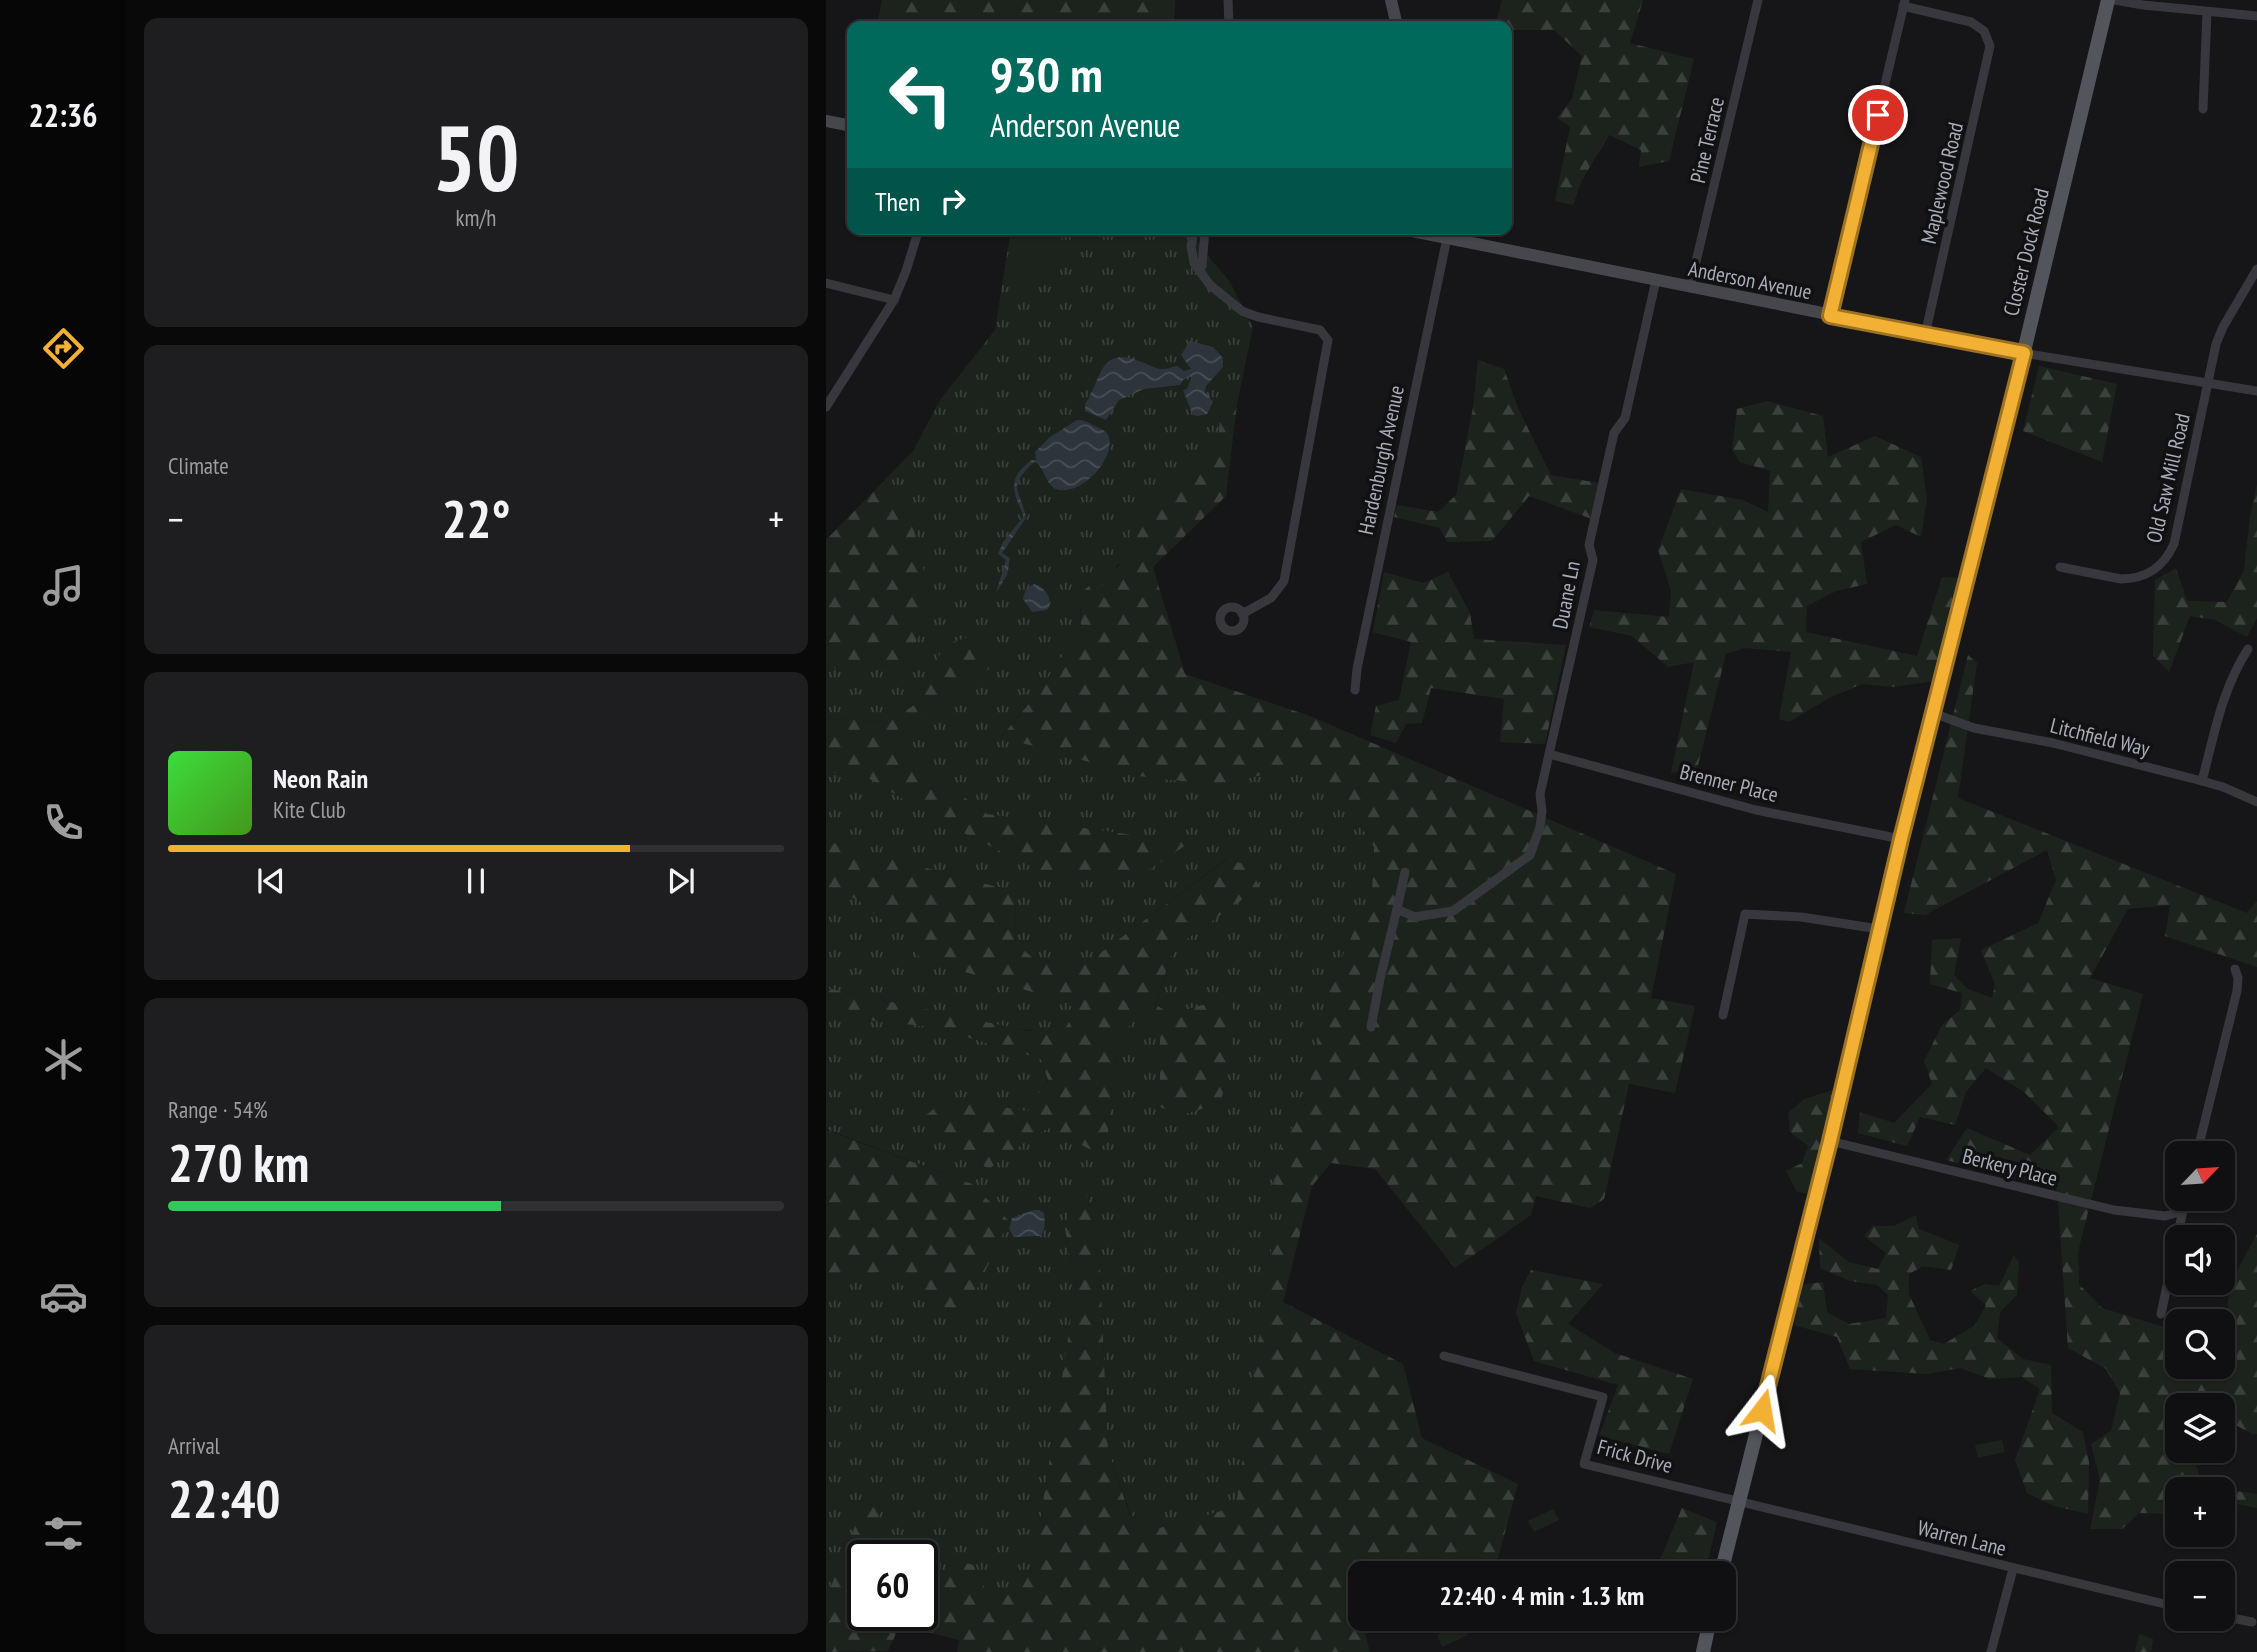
<!DOCTYPE html>
<html lang="en">
<head>
<meta charset="utf-8">
<style>
  :root { --surface:#101012; --page:#1e1e20; --text:#f1f3f6; --muted:#9c9d9f; --line:#303032; --accent:#f2b134 }
  body { margin:0; font-family:"PT Sans Narrow",sans-serif; background:var(--page); color:var(--text); height:100vh; display:flex; flex-direction:column; font-size:26px; white-space:nowrap }
  * { box-sizing:border-box; margin:0 }
  p { font-size:23px; color:var(--muted) }
  .icon { flex:none; width:38px; height:38px; fill:none; stroke:currentColor; stroke-width:2; stroke-linecap:round; stroke-linejoin:round }
  .map { position:relative; flex:1; overflow:hidden }
  .drawer { display:flex; flex-direction:column; gap:18px; padding:18px; background:#09090a; width:700px }
  .drawer>* { flex:none }
  .top-card { position:absolute; left:21px; top:21px; width:665px; height:214px; border-radius:14px; box-shadow:0 2px 5px #0004,0 0 0 2px var(--line); background:#00695c; color:#fff; overflow:hidden }
  .needle { width:46px; rotate:65deg }
  .buttons { position:absolute; left:1339px; top:1141px; display:grid; gap:14px }
  .buttons a { display:grid; place-items:center; width:70px; height:70px; border-radius:14px; background:var(--surface); box-shadow:0 2px 5px #0004,0 0 0 2px var(--line); font-size:35px }
  .speed { position:absolute; left:21px; top:1540px; display:flex; gap:14px; font-size:35px; font-weight:700; text-align:center }
  .speed>* { display:grid; place-content:center; width:91px; height:91px; border-radius:50%; background:var(--surface); box-shadow:0 2px 5px #0004,0 0 0 2px var(--line); line-height:1 }
  .speed .limit { border:4px solid #111; border-radius:10px; background:#fff; color:#111 }
  .pin { position:absolute; display:grid; place-items:center; width:60px; height:60px; color:#fff; margin:-30px; border:4px solid #fff; border-radius:50%; box-shadow:0 2px 7px #0007 }
  .me { position:absolute; width:77px; margin:-38px; rotate:14deg; stroke-linejoin:round; filter:drop-shadow(0 0 5px #0008) }
  .turn { display:flex; align-items:center; gap:24px; height:147px; padding:0 28px; font-size:32px }
  .turn .icon { width:91px; height:91px; stroke-width:2.5 }
  .turn b { display:block; font-size:49px; line-height:60px }
  .then { display:flex; align-items:center; height:66px; padding:0 28px; background:#0003; gap:14px; font-size:26px }
  .big { font-size:52px; font-weight:800; line-height:1.1 }
  .drawer .widget { flex:1; display:flex; flex-direction:column; justify-content:center; gap:10px; min-width:0; padding:0 24px; border-radius:14px; background:var(--page) }
  .drawer .dial { align-items:center; gap:0 }
  .dial b { font-size:91px; line-height:1 }
  .song { display:flex; align-items:center; gap:21px }
  .cover { width:84px; height:84px; border-radius:10px; background:linear-gradient(135deg,hsl(120 70% 55%),hsl(100 70% 35%)) }
  .played { height:7px; border-radius:4px; background:linear-gradient(90deg,var(--accent) 75%,var(--line) 75%) }
  .keys { display:flex; justify-content:space-around; direction:ltr }
  .heat { display:flex; justify-content:space-between; align-items:center; font-size:38px; direction:ltr }
  .charge { height:10px; border-radius:5px; background:linear-gradient(90deg,#34c759 54%,var(--line) 0) }
  .trip { position:absolute; left:522px; top:1561px; width:388px; height:70px; border-radius:14px; background:var(--surface); box-shadow:0 2px 5px #0004,0 0 0 2px var(--line); font-weight:800; line-height:70px; text-align:center }
  main { display:flex; flex:1; min-height:0 }
  .menu { display:flex; flex-direction:column; width:126px; justify-content:space-around; align-items:center; background:#060607; color:var(--muted) }
  .menu .icon { width:49px; height:49px }
  .menu .active { color:var(--accent) }
  .menu b { font-size:32px; color:var(--text) }
  .map>svg:first-child { display:block }
  .grass { fill:url(#grass-tufts) }
  .forest { fill:url(#forest-firs) }
  .pitch { fill:#1c231d }
  .water { fill:url(#water-waves) }
  .lines { fill:none; stroke-linecap:round; stroke-linejoin:round }
  .street { stroke:#37383d; stroke-width:9 }
  .secondary { stroke:#45474d; stroke-width:12 }
  .primary { stroke:#53555c; stroke-width:14 }
  .route-casing { stroke:#9d7322; stroke-width:18 }
  .route { stroke:#f2b134; stroke-width:12 }
  .labels { text-anchor:middle; dominant-baseline:central; stroke-width:7; stroke-linejoin:round; paint-order:stroke }
  .street-label { font-size:21px; fill:#a8adb8; stroke:#111113 }
</style>
</head>
<body>
<main>
<nav class="menu">
<b>22:36</b>
<svg class="icon active" aria-label="directions" viewBox="0 0 24 24"><path d="M12 3l9 9-9 9-9-9zM9 14v-3h6M13 9l2 2-2 2"/></svg>
<svg class="icon" aria-label="music" viewBox="0 0 24 24"><path d="M9 18V5l10-2v13"/><circle cx="6" cy="18" r="3"/><circle cx="16" cy="16" r="3"/></svg>
<svg class="icon" aria-label="phone" viewBox="0 0 24 24"><path d="M5 4h4l2 5-3 2q2 4 5 5l2-3 5 2v4C11 20 4 13 5 4z"/></svg>
<svg class="icon" aria-label="climate" viewBox="0 0 24 24"><path d="M12 3v18M4 7l16 10M4 17L20 7"/></svg>
<svg class="icon" aria-label="car" viewBox="0 0 24 24"><path d="M5 17H2v-5l4-1 3-4h7l3 4 3 1v5h-3M9 17h6M6 11h13"/><circle cx="7" cy="17" r="2"/><circle cx="17" cy="17" r="2"/></svg>
<svg class="icon" aria-label="filters" viewBox="0 0 24 24"><path d="M4 7h16M4 17h16"/><circle cx="9" cy="7" r="2"/><circle cx="15" cy="17" r="2"/></svg>
</nav>
<section class="drawer">
<div class="widget dial"><b>50</b><p>km/h</p></div>
<div class="widget"><p>Climate</p>
<div class="heat"><a>−</a><b class="big">22°</b><a>+</a></div>
</div>
<div class="widget">
<div class="song"><i class="cover"></i><div><b>Neon Rain</b><p>Kite Club</p></div></div>
<div class="played"></div>
<div class="keys"><svg class="icon" aria-label="previous" viewBox="0 0 24 24"><path d="M18 5L8 12l10 7zM5 5v14"/></svg><svg class="icon" aria-label="pause" viewBox="0 0 24 24"><path d="M8 5v14M16 5v14"/></svg><svg class="icon" aria-label="next" viewBox="0 0 24 24"><path d="M6 5l10 7-10 7zM19 5v14"/></svg></div>
</div>
<div class="widget"><p>Range · 54%</p><b class="big">270 km</b><div class="charge"></div></div>
<div class="widget"><p>Arrival</p><b class="big">22:40</b></div>
</section>
<div class="map">
<svg width="1431" height="1652" viewBox="0 0 1431 1652">
  <defs>
    <pattern id="grass-tufts" width="24" height="20" patternUnits="userSpaceOnUse" patternTransform="scale(1.75)"><rect width="24" height="20" fill="#1c231d"/><path d="M3 7l-1-3M5 7V3M7 7l1-3M15 17l-1-3M17 17v-4M19 17l1-3" fill="none" stroke="#3a403c"/></pattern>
    <pattern id="forest-firs" width="22" height="20" patternUnits="userSpaceOnUse" patternTransform="scale(1.75)"><rect width="22" height="20" fill="#1c231d"/><path d="M5 1l3.5 6h-7zM16 11l3.5 6h-7z" fill="#3a403c"/></pattern>
    <pattern id="water-waves" width="16" height="10" patternUnits="userSpaceOnUse" patternTransform="scale(1.75)"><rect width="16" height="10" fill="#2c353c"/><path d="M0 5q4-4 8 0t8 0" fill="none" stroke="#485056"/></pattern>
  </defs>
  <rect width="100%" height="100%" fill="#161618"/>
  <!-- grass -->
  <g class="grass">
    <polygon points="185,229 364,229 375,248 404,282 427,327 411,404 395,410 392,439 378,455 308,554 291,565 288,574 254,607 255,628 212,693 175,736 312,776 391,785 472,767 513,790 548,847 546,892 505,981 478,1107 455,1148 447,1183 459,1218 447,1237 410,1507 330,1530 305,1515 282,1450 274,1268 262,1196 239,1230 250,1286 207,1568 192,1595 160,1591 149,1566 96,1601 96,1556 50,1556 54,1502 43,1492 0,1599 0,1279 56,1272 135,1322 146,1184 0,1129 0,1006 11,1017 107,1027 215,1059 222,1079 202,1112 120,1100 212,1133 221,1129 220,1126 267,1151 281,1143 292,1035 316,1015 334,1029 334,1107 402,999 344,1014 329,1005 348,948 434,887 400,859 261,963 209,960 189,942 190,892 0,841 0,773 34,773 117,823 227,877 314,875 362,843 161,814 79,754 77,724 163,669 118,645 93,702 63,721 0,719 0,667 12,669 80,664 101,618 97,567 85,519 50,489 87,451 114,400 169,330"/>
    <path d="M30,898L53,918L74,928L95,959L240,1002L250,1010L237,1033C220,1029 204,1031 187,1028L0,988V900Z"/>
  </g>
  <!-- forest -->
  <g class="forest">
    <polygon points="56,0 349,0 348,26 51,26"/>
    <polygon points="676,0 817,0 804,43 868,59 843,161 813,167 815,150 783,135 756,180 747,205 729,201 744,127 731,118 746,99 756,56 728,30 681,30 681,26 669,26"/>
    <polygon points="652,360 678,369 692,408 725,475 773,483 766,519 703,496 666,541 621,542 614,528 568,517 571,505 612,512 630,495 647,407"/>
    <polygon points="1213,366 1291,384 1276,462 1197,431"/>
    <polygon points="941,401 997,416 1002,457 1049,436 1095,457 1101,499 1095,537 1070,525 1035,542 1041,584 1010,591 981,606 980,632 1091,656 1116,577 1134,578 1109,681 1066,687 1036,684 1003,698 963,722 953,719 965,652 919,648 900,654 871,769 845,773 868,662 842,667 806,636 763,627 768,610 843,617 845,591 832,550 855,489 917,500 942,512 944,471 914,462 906,450 911,409"/>
    <path d="M411,404L400,496L327,567L359,674L484,716L850,874L825,998L869,1006L849,1093L803,1084L778,1199L764,1208L710,1196L705,1215L629,1268L549,1169L505,1163L486,1186L457,1302L577,1364L596,1438L692,1484L668,1573H534V1619H571L539,1634L544,1652H131L133,1640L74,1625L62,1651L0,1652V1599L43,1491L54,1501L50,1556H37V1615H96V1601L131,1560L150,1566L160,1591L192,1595L207,1568L250,1286L239,1229L251,1190L262,1196L274,1268L282,1450L304,1515L330,1529L410,1507L447,1237L459,1218L447,1183L455,1148L478,1107L505,981L546,892L548,847L513,790L472,767L391,785L312,776L175,737L212,693L255,628L254,594L265,584L276,586C288,574 292,561 308,554L303,534L327,501L378,455L392,439L395,410Z"/>
    <polygon points="1431,484 1431,618 1421,637 1389,620 1364,616 1343,672 1327,656 1329,580 1350,568 1361,601 1401,602 1418,570 1424,517"/>
    <polygon points="50,489 85,519 97,567 101,618 80,664 12,669 0,667 0,540"/>
    <polygon points="558,572 597,583 622,572 644,613 648,639 740,645 719,744 674,742 678,699 605,688 596,723 580,724 570,743 544,735 550,706 573,700 585,642 547,632"/>
    <polygon points="145,636 167,651 163,669 78,724 79,754 161,814 363,843 315,875 227,877 117,823 34,773 0,773 0,719 63,721 93,702 118,645"/>
    <polygon points="1142,655 1151,663 1132,798 1421,913 1431,901 1431,967 1339,936 1344,905 1302,909 1264,978 1317,994 1252,1252 1253,1284 1276,1308 1351,1331 1351,1367 1396,1367 1397,1345 1399,1345 1403,1286 1431,1234 1431,1434 1426,1434 1397,1418 1396,1405 1351,1405 1351,1451 1365,1451 1377,1486 1396,1489 1351,1489 1351,1514 1313,1513 1296,1529 1264,1529 1274,1480 1265,1444 1285,1431 1294,1393 1280,1369 1242,1348 1231,1189 1120,1160 1141,1128 1204,1155 1233,1127 1198,1092 1160,1068 1140,1092 1129,1125 1094,1117 1081,1146 1032,1133 1034,1112 1068,1123 1106,1084 1098,1061 1116,1025 1134,1010 1136,993 1104,984 1106,940 1135,938 1128,975 1142,989 1166,998 1169,985 1155,950 1212,923 1230,880 1221,850 1099,915 1078,913"/>
    <polygon points="0,841 190,892 189,942 209,960 261,963 401,859 421,865 434,887 348,948 329,1004 344,1014 402,998 410,1013 395,1103 353,1116 334,1107 334,1029 316,1015 292,1035 281,1143 267,1151 221,1127 221,1129 214,1131 163,1169 111,1140 99,1116 120,1099 202,1111 222,1080 215,1059 107,1027 11,1017 0,1006 0,988 202,1031 219,1029 237,1032 250,1010 240,1002 95,959 74,928 53,918 30,898 0,900"/>
    <polygon points="1011,1089 987,1194 971,1192 960,1171 976,1163 982,1146 964,1132 962,1113 978,1099"/>
    <polygon points="0,1130 146,1184 183,1221 135,1322 56,1272 0,1279"/>
    <polygon points="1090,1215 1093,1229 1133,1245 1125,1270 1097,1266 1083,1274 1083,1294 1104,1340 1118,1344 1149,1325 1160,1305 1144,1291 1159,1284 1173,1286 1188,1255 1193,1263 1191,1295 1174,1312 1171,1338 1197,1359 1225,1365 1226,1413 1257,1432 1263,1462 1262,1514 1228,1506 1201,1493 1189,1460 1214,1389 1196,1377 1164,1379 1134,1368 1101,1374 1024,1369 1011,1337 968,1325 975,1285 997,1282 1001,1312 1023,1324 1060,1318 1062,1295 1051,1285 1024,1281 994,1268 993,1238 1023,1262 1052,1269 1060,1253 1038,1236 1047,1226 1068,1226"/>
    <polygon points="705,1270 777,1284 742,1324 789,1353 867,1379 843,1454 773,1436 792,1385 708,1361 690,1313 696,1287"/>
    <polygon points="1396,1489 1431,1494 1431,1508 1397,1501"/>
    <polygon points="856,1508 891,1522 879,1573 824,1573 833,1562"/>
    <polygon points="1313,1634 1327,1639 1325,1652 1309,1652"/>
  </g>
  <!-- pitch -->
  <g class="pitch">
    <polygon points="192,229 237,229 228,284 188,278"/>
    <polygon points="1176,1440 1179,1452 1152,1458 1149,1445"/>
    <polygon points="727,1509 733,1520 708,1532 702,1521"/>
    <polygon points="636,1623 642,1635 616,1647 611,1635"/>
  </g>
  <!-- water -->
  <g class="water">
    <path d="M364,341L387,347L397,358V367L380,386L379,392L387,402L381,414L372,416L367,415L357,390L361,389L366,376L358,379L354,385L318,389L293,400L280,420L259,411V404C268,392 271,375 279,365C292,349 315,362 330,368C337,371 345,367 351,366L358,371L365,369L355,355Z"/>
    <path d="M251,420C258,420 261,422 267,425C272,428 277,429 281,433C294,454 256,498 230,489C221,486 218,469 211,463L208,462C180,489 194,487 200,518L176,553L184,558L181,575L170,593L180,560L172,554L177,542L198,516C186,491 181,478 206,460H210L209,452L224,437Z"/>
    <path d="M208,584C219,587 228,599 221,610L206,612L197,599L200,589Z"/>
    <path d="M208,1210H213L218,1213C219,1222 220,1229 214,1236L188,1237L183,1229L186,1218Z"/>
  </g>
  <g class="lines">
    <!-- street -->
    <g class="street">
      <polyline points="402,0 403,26"/>
      <polyline points="1289,0 1317,5 1431,16"/>
      <polyline points="1077,6 1145,22 1158,31 1164,46 1099,335"/>
      <polyline points="1377,109 1381,12"/>
      <polyline points="369,229 365,246 368,263 384,285 416,311 432,317 494,330 502,340 458,581 445,598 416,614"/>
      <polyline points="373,270 376,266 379,229"/>
      <polyline points="0,283 68,300 0,407"/>
      <polyline points="864,287 932,0"/>
      <polyline points="68,300 80,271 93,229"/>
      <polyline points="1004,316 1079,0"/>
      <polyline points="1197,353 1431,391"/>
      <path d="M1234,567L1295,579C1320,579 1337,568 1348,544L1390,344L1397,327L1431,269"/>
      <circle cx="406" cy="619" r="12"/>
      <polyline points="529,690 531,669 621,238"/>
      <polyline points="1107,713 1148,728 1227,743 1376,781 1397,787 1431,802"/>
      <polyline points="723,754 930,810 1075,839"/>
      <path d="M1376,781C1388,735 1396,689 1422,649"/>
      <polyline points="571,909 579,872"/>
      <polyline points="897,1015 919,914 975,917 1053,929"/>
      <polyline points="545,1027 554,979 571,909 589,917 627,911 704,855 714,827 716,811 714,794 767,560 763,545 788,433 799,418 830,280"/>
      <polyline points="1004,1141 1288,1210 1339,1216 1357,1211 1360,1199"/>
      <polyline points="1371,1153 1411,991 1412,978 1409,969"/>
      <polyline points="1351,1237 1357,1211"/>
      <polyline points="1335,1314 1351,1239"/>
      <polyline points="618,1356 777,1397 758,1464 1351,1607"/>
      <polyline points="1396,1616 1426,1622"/>
      <polyline points="1165,1652 1187,1569"/>
    </g>
    <!-- secondary -->
    <g class="secondary">
      <polyline points="565,0 571,26"/>
      <polyline points="0,121 26,126"/>
      <polyline points="576,229 1197,353"/>
    </g>
    <!-- primary -->
    <g class="primary">
      <polyline points="895,1573 1004,1141 1075,839 1162,502 1282,0"/>
      <polyline points="877,1652 884,1619"/>
    </g>
  </g>
  <g class="lines">
    <defs>
      <polyline id="route" points="936,1410 1004,1141 1075,839 1198,353 1004,316 1052,115"/>
    </defs>
    <!-- route casing -->
    <use href="#route" class="route-casing"/>
    <!-- route -->
    <use href="#route" class="route"/>
  </g>
  <g class="labels">
    <!-- street labels -->
    <g class="street-label">
      <text transform="translate(881 140) rotate(-77)">Pine Terrace</text>
      <text transform="translate(1116 183) rotate(-77)">Maplewood Road</text>
      <text transform="translate(1200 252) rotate(-76)">Closter Dock Road</text>
      <text transform="translate(924 280) rotate(11)">Anderson Avenue</text>
      <text transform="translate(555 460) rotate(-78)">Hardenburgh Avenue</text>
      <text transform="translate(1342 478) rotate(-77)">Old Saw Mill Road</text>
      <text transform="translate(740 595) rotate(-79)">Duane Ln</text>
      <text transform="translate(1274 737) rotate(14)">Litchfield Way</text>
      <text transform="translate(903 783) rotate(14)">Brenner Place</text>
      <text transform="translate(1184 1167) rotate(14)">Berkery Place</text>
      <text transform="translate(809 1456) rotate(15)">Frick Drive</text>
      <text transform="translate(1136 1538) rotate(14)">Warren Lane</text>
    </g>
  </g>
</svg>
<div class="buttons">
<a><svg class="needle" viewBox="-14 -14 28 28"><path d="M0-13l5 13h-10z" fill="#e53935"/><path d="M0 13l5-13h-10z" fill="#9c9d9f"/></svg></a>
<a><svg class="icon" aria-label="sound" viewBox="0 0 24 24"><path d="M4 9h4l5-4v14l-5-4H4zM17 9q2 3 0 6"/></svg></a>
<a><svg class="icon" aria-label="search" viewBox="0 0 24 24"><circle cx="10" cy="10" r="6"/><path d="M15 15l6 6"/></svg></a>
<a><svg class="icon" aria-label="layers" viewBox="0 0 24 24"><path d="M12 4l9 5-9 5-9-5zM3 14l9 5 9-5"/></svg></a>
<a>+</a>
<a>−</a>
</div>
<div class="speed"><div class="limit">60</div></div>
<div class="pin" style="left:1052px;top:115px;background:#d93025"><svg class="icon" aria-label="arrive" viewBox="0 0 24 24"><path d="M6 21V4h12l-3 4 3 4H6"/></svg></div>
<svg class="me" style="left:936px;top:1410px" viewBox="-20 -20 40 40"><path d="M0-17L14 15 0 8-14 15z" fill="#f2b134" stroke="#fff" stroke-width="4"/></svg>
<div class="trip">22:40 · 4 min · 1.3 km</div>
<div class="top-card">
<div class="turn"><svg class="icon" aria-label="left" viewBox="0 0 24 24"><path d="M17 20v-9H6M10 6l-5 5 5 5"/></svg><div><b>930 m</b>Anderson Avenue</div></div>
<div class="then">Then<svg class="icon" aria-label="right" viewBox="0 0 24 24"><path d="M7 20v-9h11M14 6l5 5-5 5"/></svg></div>
</div>
</div>
</main>
</body>
</html>
